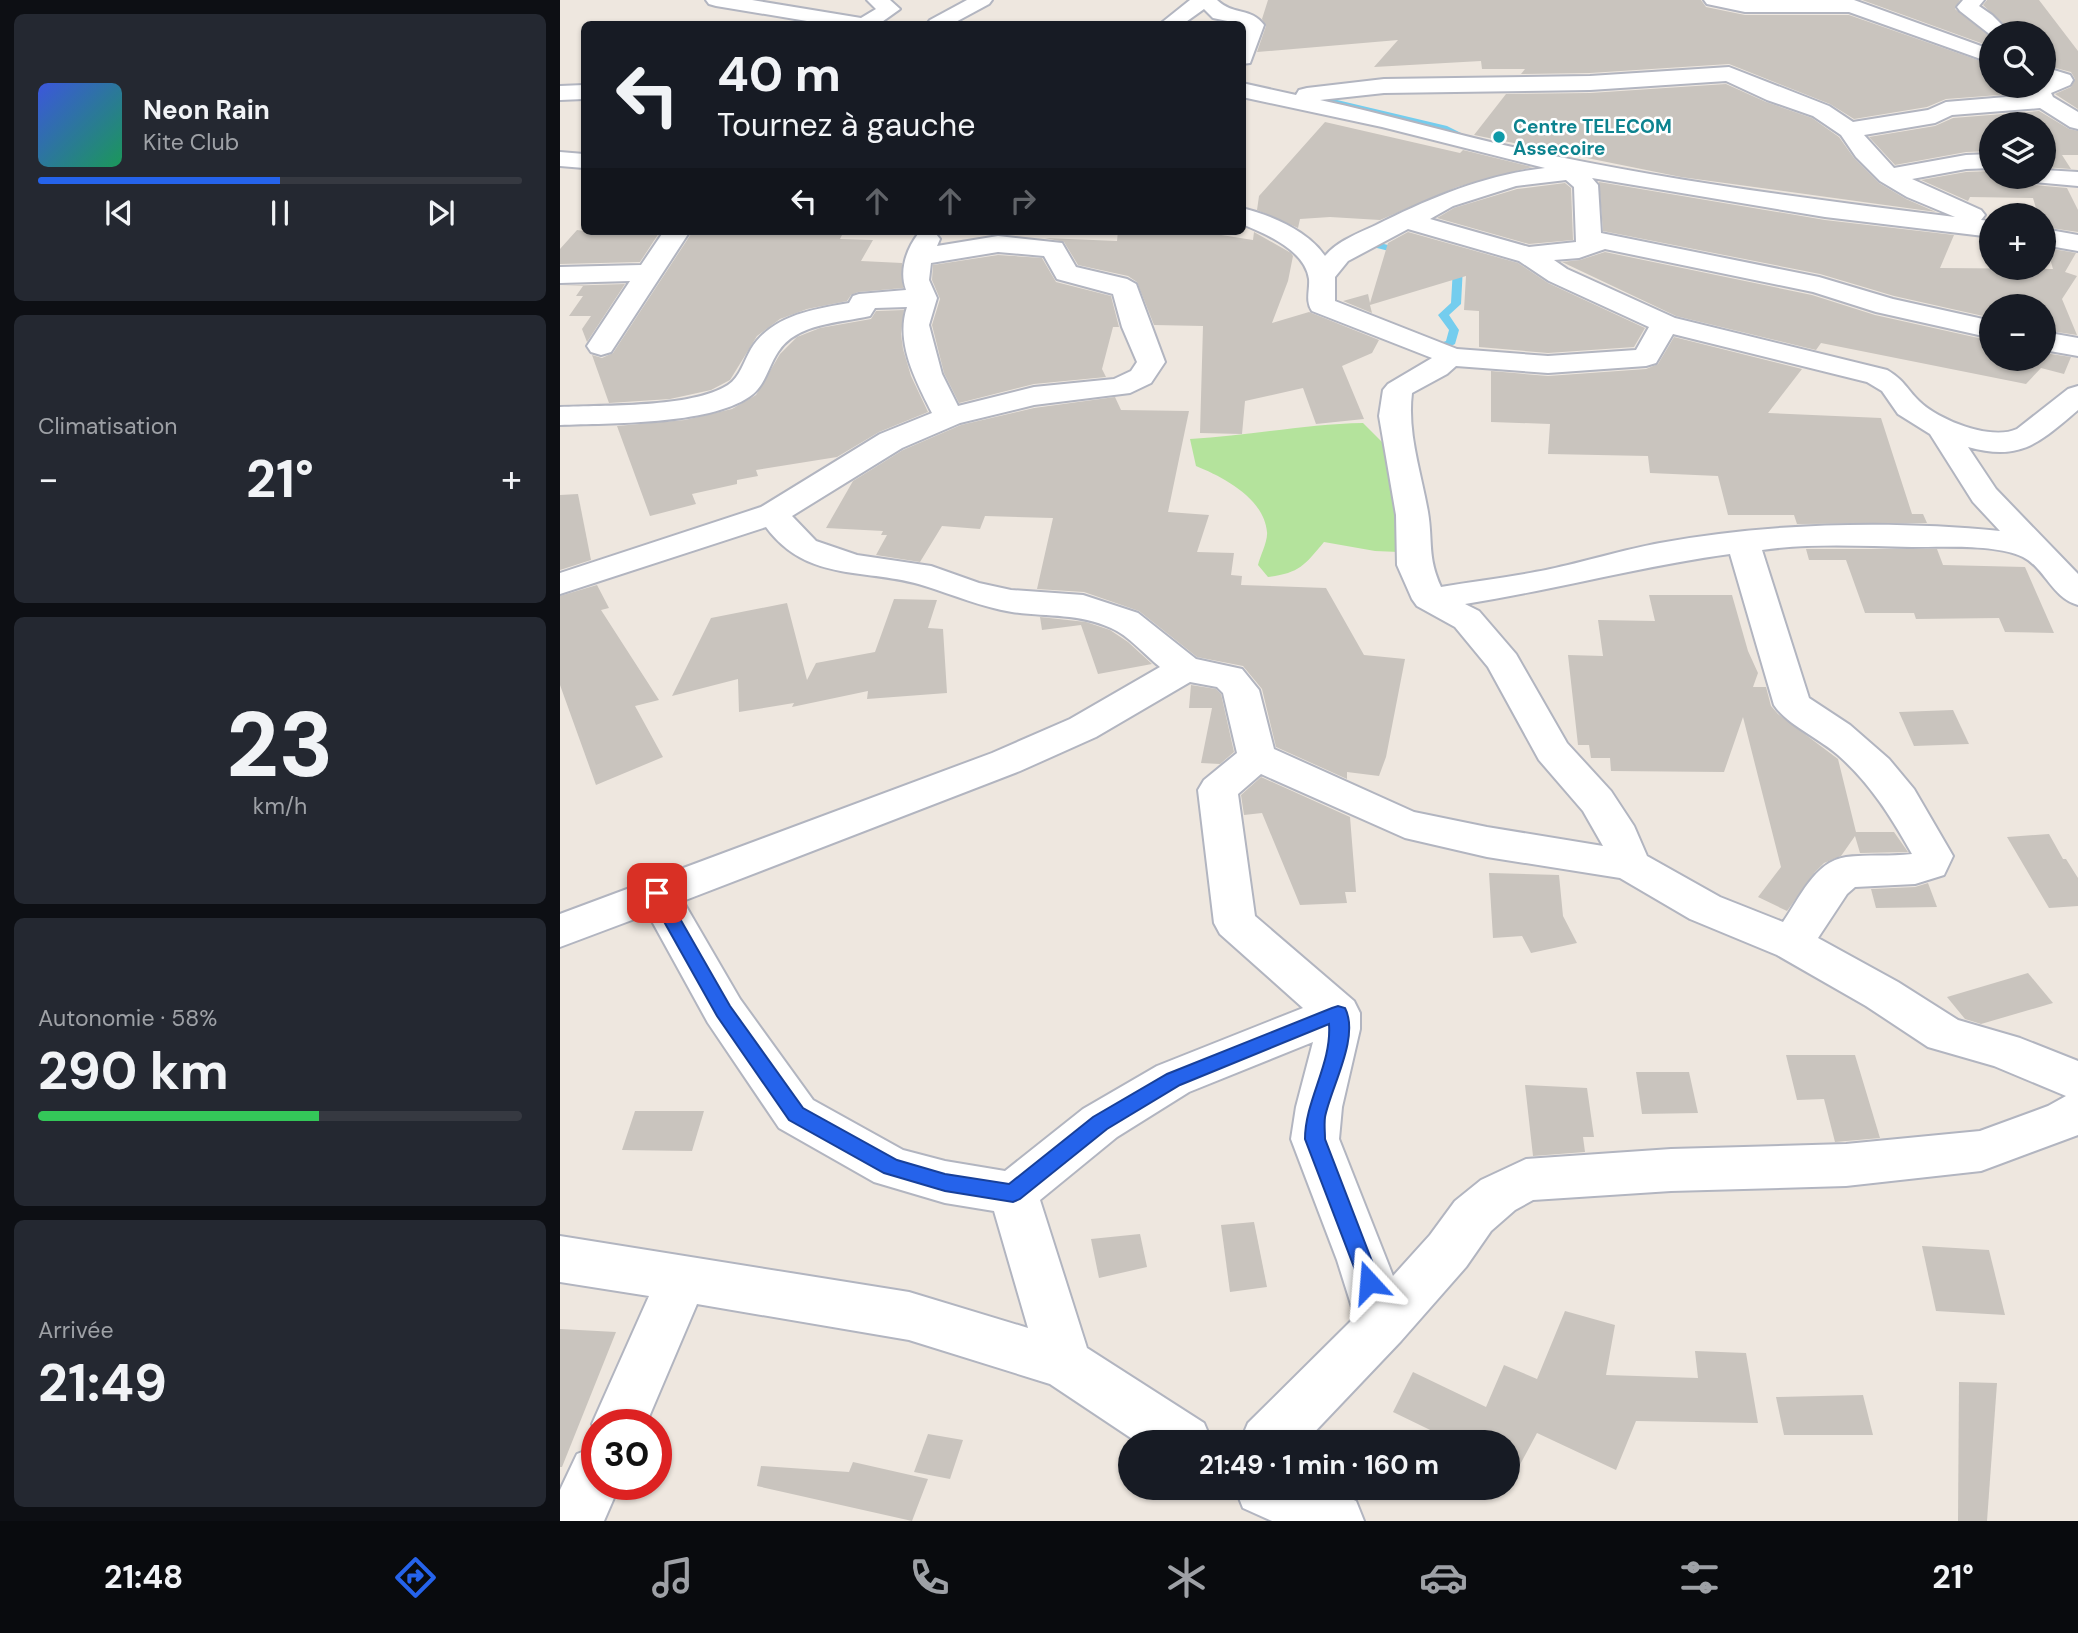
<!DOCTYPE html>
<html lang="fr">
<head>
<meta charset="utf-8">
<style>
  :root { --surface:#171b24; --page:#242831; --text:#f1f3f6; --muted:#9ea1a6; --line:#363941; --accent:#2563eb }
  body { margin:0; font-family:"DM Sans",sans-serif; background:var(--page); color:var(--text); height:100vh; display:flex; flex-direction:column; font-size:26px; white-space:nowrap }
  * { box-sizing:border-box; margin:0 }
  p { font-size:23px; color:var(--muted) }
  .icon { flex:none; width:38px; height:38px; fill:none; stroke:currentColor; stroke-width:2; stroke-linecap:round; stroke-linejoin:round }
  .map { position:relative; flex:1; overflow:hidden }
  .side { display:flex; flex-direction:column; gap:14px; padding:14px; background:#0d0f14; width:560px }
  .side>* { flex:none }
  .guide { position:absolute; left:21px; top:21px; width:665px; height:214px; border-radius:10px; box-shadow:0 2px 5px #0004; background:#171b24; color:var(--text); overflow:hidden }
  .buttons { position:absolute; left:1419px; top:21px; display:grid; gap:14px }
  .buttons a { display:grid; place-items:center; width:77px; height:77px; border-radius:50%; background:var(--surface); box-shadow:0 2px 5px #0004; font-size:35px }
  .speed { position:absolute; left:21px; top:1409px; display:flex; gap:14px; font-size:35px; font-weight:700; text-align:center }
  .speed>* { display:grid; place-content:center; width:91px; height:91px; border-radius:50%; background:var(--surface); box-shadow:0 2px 5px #0004; line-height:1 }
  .speed .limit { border:10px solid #d22; background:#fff; color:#111 }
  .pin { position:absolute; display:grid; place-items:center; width:60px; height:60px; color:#fff; margin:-30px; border-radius:14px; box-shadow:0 4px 10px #0006 }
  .me { position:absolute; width:77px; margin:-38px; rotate:341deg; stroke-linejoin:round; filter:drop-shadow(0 0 5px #0008) }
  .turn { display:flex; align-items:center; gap:24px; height:147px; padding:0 21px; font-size:32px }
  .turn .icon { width:91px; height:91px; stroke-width:2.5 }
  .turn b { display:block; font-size:49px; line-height:60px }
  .lanes { display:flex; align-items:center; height:66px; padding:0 21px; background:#0003; justify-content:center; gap:35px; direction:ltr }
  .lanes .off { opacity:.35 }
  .big { font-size:52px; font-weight:700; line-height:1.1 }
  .side .widget { flex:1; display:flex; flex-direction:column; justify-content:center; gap:10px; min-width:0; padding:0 24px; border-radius:10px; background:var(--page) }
  .side .dial { align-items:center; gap:0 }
  .dial b { font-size:91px; line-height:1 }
  .song { display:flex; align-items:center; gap:21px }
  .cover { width:84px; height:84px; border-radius:10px; background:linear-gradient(135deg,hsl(230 70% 55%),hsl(150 70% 35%)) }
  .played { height:7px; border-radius:4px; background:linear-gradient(90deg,var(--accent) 50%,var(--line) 50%) }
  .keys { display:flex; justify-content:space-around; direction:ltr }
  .heat { display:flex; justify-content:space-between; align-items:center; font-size:38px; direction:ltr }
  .charge { height:10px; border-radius:5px; background:linear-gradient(90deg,#34c759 58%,var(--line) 0) }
  .trip { position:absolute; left:558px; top:1430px; width:402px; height:70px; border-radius:35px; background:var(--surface); box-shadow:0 2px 5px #0004; font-weight:700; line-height:70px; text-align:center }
  .dock { display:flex; height:112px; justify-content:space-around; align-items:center; background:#090b0e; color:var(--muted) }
  .dock .icon { width:49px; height:49px }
  .dock .current { color:var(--accent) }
  .dock b { font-size:32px; color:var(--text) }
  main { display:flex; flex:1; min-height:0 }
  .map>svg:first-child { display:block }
  .green { fill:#b4e39c }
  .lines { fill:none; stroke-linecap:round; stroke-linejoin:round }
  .stream { fill:#74cdee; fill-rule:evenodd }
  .building { fill:#c9c4be }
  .minor-casing { stroke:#b2b5c0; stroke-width:4 }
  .minor { fill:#fff; fill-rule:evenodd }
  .route { fill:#2563eb; stroke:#184099; stroke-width:2 }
  .culture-dot { fill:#0f9aa8; stroke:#fff; stroke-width:2.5 }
  .labels { text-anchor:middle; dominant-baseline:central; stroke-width:5; stroke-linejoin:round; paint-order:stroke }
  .far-culture-label { font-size:19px; font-weight:bold; fill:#0d838f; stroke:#fff; text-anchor:start }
</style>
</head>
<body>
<main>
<section class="side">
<div class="widget">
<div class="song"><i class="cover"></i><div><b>Neon Rain</b><p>Kite Club</p></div></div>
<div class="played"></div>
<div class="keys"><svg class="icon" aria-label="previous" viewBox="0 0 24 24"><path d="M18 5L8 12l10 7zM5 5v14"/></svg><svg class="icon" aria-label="pause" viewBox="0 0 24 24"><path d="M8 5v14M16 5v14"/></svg><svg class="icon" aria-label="next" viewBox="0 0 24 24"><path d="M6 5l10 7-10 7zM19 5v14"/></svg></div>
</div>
<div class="widget"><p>Climatisation</p>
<div class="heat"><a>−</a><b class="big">21°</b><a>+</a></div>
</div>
<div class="widget dial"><b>23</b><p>km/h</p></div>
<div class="widget"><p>Autonomie · 58%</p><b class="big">290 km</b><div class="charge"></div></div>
<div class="widget"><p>Arrivée</p><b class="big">21:49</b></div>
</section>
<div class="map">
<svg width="1518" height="1521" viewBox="0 0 1518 1521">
  <rect width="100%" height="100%" fill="#eee7df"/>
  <!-- green -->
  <path class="green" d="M803,423L854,474L839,552L815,551L764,542C744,566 739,573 708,577L698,565C700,556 708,541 707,532C704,498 663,477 636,466L630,439C688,436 745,424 803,423Z"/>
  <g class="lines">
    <!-- stream -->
    <g class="stream">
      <polygon points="756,95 887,126 917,141 910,143 881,130 753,99 752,97"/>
      <polygon points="804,239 848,250 850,252 845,255 801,244 801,240"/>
      <polygon points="892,262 903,266 901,304 889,315 899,330 895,344 885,349 863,342 868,339 883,342 886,341 889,330 878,315 891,303 893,268 887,265"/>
    </g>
  </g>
  <!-- building -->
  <g class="building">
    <polygon points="708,0 1141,0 1146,7 1185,15 1289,15 1432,65 1432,86 1468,86 1466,93 1386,99 1367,107 1294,119 1270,104 1169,64 1030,73 961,74 965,69 922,69 921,61 814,67 838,40 697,52 706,26 702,19"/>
    <polygon points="1302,0 1400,0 1395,9 1432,38 1432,47"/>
    <polygon points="1427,0 1479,0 1518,51 1518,109 1495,94 1511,87 1515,79 1511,72 1484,65 1484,33 1453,33 1423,5"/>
    <polygon points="1166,84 1206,102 1252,118 1279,137 1294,158 1319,183 1346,199 1376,212 1121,177 914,135 946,94 1030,93"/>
    <polygon points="1479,111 1509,129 1518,131 1518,155 1502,155 1511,169 1484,167 1484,124 1432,124 1432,151 1406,152 1335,165 1309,137 1375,126 1393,118"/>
    <polygon points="765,122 900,153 903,150 972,167 897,187 820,220 770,217 740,219 738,228 697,210 699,196"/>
    <polygon points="1432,171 1432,177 1468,177 1474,185 1507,188 1518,210 1518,232 1484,227 1484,215 1478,215 1473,198 1410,197 1408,201 1361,180 1406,172"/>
    <polygon points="1039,182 1265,220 1394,235 1380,268 1493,269 1487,248 1516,253 1505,272 1517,276 1502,299 1517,335 1484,330 1484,306 1432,306 1432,318 1334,296 1260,274 1043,231"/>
    <polygon points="1005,183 1011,188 1013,240 969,244 877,218 894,208 957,189"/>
    <polygon points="17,230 24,231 99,233 80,262 0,264 0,249"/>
    <polygon points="558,231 636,231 693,240 694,232 731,253 733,256 728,281 712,323 749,312 819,340 812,353 782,366 804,419 756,424 743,388 685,401 682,434 640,433 643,326 594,325 577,282 568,276 518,265 504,242 485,238 557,241"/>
    <polygon points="848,232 958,263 988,283 1085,328 1074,347 988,353 919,347 919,311 904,310 906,276 810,305 812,313 783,301 808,294 810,303 828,243"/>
    <polygon points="131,234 282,235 280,239 313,240 301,261 342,263 343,288 298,292 291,295 287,301 247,309 220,319 197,336 170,380 151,390 110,399 49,403 32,355 42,358 53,353"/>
    <polygon points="1045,252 1252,295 1315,315 1432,341 1432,359 1484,359 1484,353 1511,357 1504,374 1481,368 1466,384 1261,343 1256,350 1116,316 1002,262 1020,260"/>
    <polygon points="438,255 482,258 496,282 551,296 559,327 553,327 542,369 546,377 474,384 399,403 384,373 372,325 380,299 372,280 373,265"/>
    <polygon points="65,284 27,342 22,329 31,316 9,316 23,296 16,296 23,286 1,286"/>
    <polygon points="344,310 341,334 343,349 351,376 368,412 319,432 277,457 196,470 198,476 177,480 177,484 132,494 136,504 90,516 57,426 125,420 172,409 196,395 220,354 237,337 260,328 311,319 316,311"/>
    <polygon points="1114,337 1242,369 1208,413 1321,418 1352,514 1363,514 1367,523 1237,524 1234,515 1168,515 1158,476 1090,473 1088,456 988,454 990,424 931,422 931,371 988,376 1086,369 1098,364"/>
    <polygon points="555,397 561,410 629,411 608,512 649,515 637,552 674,553 671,575 682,576 681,585 766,588 804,655 845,659 826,757 819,776 787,772 787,779 716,747 702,689 683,666 637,657 579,611 524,592 477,589 493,518 425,516 420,529 382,526 360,562 316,555 327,535 321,535 323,531 266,528 293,481 343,450 401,425 474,408"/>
    <polygon points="18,494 31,560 0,570 0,495"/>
    <polygon points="1246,549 1377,549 1383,565 1465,567 1494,633 1445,632 1439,618 1356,619 1354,613 1305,613 1286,560 1249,560"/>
    <polygon points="37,585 49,608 41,610 99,700 75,706 103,757 36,785 0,685 0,596"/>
    <polygon points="1089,595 1172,595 1188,651 1198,673 1193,687 1206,687 1211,706 1218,714 1278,759 1296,832 1334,832 1348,852 1300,853 1295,836 1281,856 1264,863 1255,872 1227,911 1198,897 1221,867 1183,717 1164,772 1051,771 1050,758 1031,758 1029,745 1018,745 1008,655 1043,656 1038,620 1095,621"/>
    <polygon points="334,599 377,600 368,628 383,629 387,693 307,699 308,691 232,707 234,703 179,712 178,679 112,696 151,618 227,603 247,680 256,663 315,652"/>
    <polygon points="480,617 526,622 550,630 568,642 592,664 538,674 521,625 482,630"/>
    <polygon points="631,685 656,689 661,694 674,752 660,764 641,763 652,708 629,708"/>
    <polygon points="1393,710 1409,744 1354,746 1339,712"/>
    <polygon points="701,777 790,817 796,892 785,892 787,903 740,905 702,813 684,815 681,795"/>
    <polygon points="1489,834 1503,859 1506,859 1518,878 1518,906 1489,908 1447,837"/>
    <polygon points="929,873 999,875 1003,916 1017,943 971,953 962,936 933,938"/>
    <polygon points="1368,883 1377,907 1316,908 1311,889 1355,887"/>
    <polygon points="1468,973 1493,1003 1421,1024 1405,1019 1387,997"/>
    <polygon points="1226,1055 1295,1055 1320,1138 1275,1142 1264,1099 1237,1100"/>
    <polygon points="1076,1072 1129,1072 1138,1113 1082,1114"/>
    <polygon points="965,1085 1027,1088 1034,1137 1023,1137 1025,1152 973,1156"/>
    <polygon points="75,1111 144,1111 132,1151 62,1150"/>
    <polygon points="694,1222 707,1287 670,1292 661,1225"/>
    <polygon points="580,1234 587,1267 539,1278 531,1239"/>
    <polygon points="1362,1246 1429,1250 1445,1315 1376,1311"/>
    <polygon points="1005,1311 1055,1325 1046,1375 1138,1378 1135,1351 1186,1353 1198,1423 1076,1421 1056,1470 977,1433 956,1472 948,1468 948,1442 895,1442 833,1412 853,1372 926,1407 944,1365 977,1379"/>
    <polygon points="0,1329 56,1332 2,1467 0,1467"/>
    <polygon points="1399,1382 1437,1383 1427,1521 1398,1521"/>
    <polygon points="1303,1395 1313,1435 1224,1435 1216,1397"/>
    <polygon points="368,1434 403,1440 390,1479 354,1472"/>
    <polygon points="293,1462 368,1479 352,1521 197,1486 201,1466 289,1472"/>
  </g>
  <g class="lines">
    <defs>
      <g id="minor">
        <polygon points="146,0 192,0 301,18 316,9 307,0 330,0 340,9 319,24 265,24 156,6 149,4"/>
        <polygon points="407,0 432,0 429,4 392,24 367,24 370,20"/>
        <path d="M630,0H657C674,16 691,7 704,25L690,63L682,64V24L653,18L644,9L623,24H600Z"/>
        <polygon points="1144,0 1294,0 1432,50 1432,63 1289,12 1185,12 1147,4"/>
        <polygon points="1403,0 1424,0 1419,6 1432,15 1450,33 1432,33 1432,36 1400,11 1397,7"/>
        <path d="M1169,67L1269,106L1293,122L1368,110L1386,102L1470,95L1468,90L1471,86H1484V67L1510,75L1513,80L1510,85L1491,93L1493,97L1518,112V129L1510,127L1480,108L1392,115L1375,123L1304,135L1334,168L1406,155L1432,154V168L1406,169L1352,179L1421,210L1425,215L1421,220L1432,221V237L1265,217L1032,178L1038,185L1041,233L1259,277L1333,299L1432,321V338L1316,312L1253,292L1045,249L1019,258L994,260L1007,269L1115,318L1327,370C1344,380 1346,388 1359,401C1378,420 1431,441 1457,429L1508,389L1518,386V410C1480,442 1461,462 1408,447L1436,489L1518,574V605C1492,598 1485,568 1463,557C1437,544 1381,547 1352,547C1302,546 1251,543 1202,550L1249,698L1290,725L1329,759L1354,789L1393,856L1384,875L1355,884L1295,887L1287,894L1258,938L1338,982L1398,1020L1460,1038L1518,1061V1135L1421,1171L1286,1186L1111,1191L973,1200L955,1210L931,1231L906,1267L841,1341L745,1442H680L688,1423L795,1317L777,1260L731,1139L736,1107L753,1042L629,1092L557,1137L480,1200L527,1348L644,1423L652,1442H577L490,1384L349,1340L137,1304L86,1424H37V1436L32,1424L89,1296L0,1282V1236L349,1292L468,1328L434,1211L385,1203L314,1182L219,1128L148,1023L88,914L0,947V914L432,753L510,719L600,667C585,655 568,635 551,628C518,613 486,617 452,612C421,607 394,595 365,586C307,567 248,584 206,527L0,594V573L201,507L320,434L372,413C356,381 335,343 347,307L315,308L310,316C280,323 236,323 218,352C208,367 205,387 189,397C148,425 50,423 0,425V407C44,405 132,408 168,385C180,377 184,361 191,349C211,316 253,309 289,303L293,296L299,294L346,290C339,271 346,250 358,234L367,231L376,234L380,239L377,246L438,236L502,243L516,267L567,279L576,284L605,362L591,383L570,393L474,405L400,423L342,448L232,516L256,541L297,555L371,566L419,583L451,590L523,595L578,613L636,659L682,669L699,690L714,749L854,812L927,827L1043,846L1023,811L979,760L928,667L895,627L857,606L852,599L837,565L836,515L819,416L823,390L828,384L872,358L752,311C745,301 750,290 749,279C745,250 706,234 682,224V208C711,215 748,231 765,256C777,241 799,233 816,225C870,198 924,175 985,168L822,127L682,97V83L736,95L739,90L747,88L824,79L1030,76ZM1166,81L1207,100L1253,116L1281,135L1296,157L1320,181L1347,197L1395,217C1248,199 1101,180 957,148C891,134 826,114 760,100L824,93L1030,90ZM1006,180L1014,187L1016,242L969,247L870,219L893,206L956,186ZM848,229L959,261L989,281L1089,327L1076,350L988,356L897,349L775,301V277L788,261ZM438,252L484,256L497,279L553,294L562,327L577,362L571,371L554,379L474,387L398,406L382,374L369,325L377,298L369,280L371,263ZM1113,334L1307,382L1322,391L1338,414L1370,434L1413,502L1440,531C1331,520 1208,523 1100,543C1062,550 1024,562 986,570C951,577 916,581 881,587C867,556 873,542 868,512C861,472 847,433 852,393L887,374L896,366L988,373L1086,366L1096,363ZM1170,554L1214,705C1226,724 1260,739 1278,755C1310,783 1332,818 1352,854C1330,857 1308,854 1286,857C1255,861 1239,899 1223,922L1160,897L1087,856L1074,826L1051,791L1007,743L956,654L919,611L905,604C994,590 1081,566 1170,554ZM630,682L657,687L663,693L677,753L644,780L638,790L654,923L660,934L743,1008L597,1066L523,1109L445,1171L385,1161L343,1150L253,1100L180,999L123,901L460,771L536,737ZM701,774L845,838L927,857L1060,878L1130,919L1217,955L1306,1006L1368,1047L1434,1066L1506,1096L1488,1106L1420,1131L1286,1144L1111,1149L966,1159L921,1180L895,1201L870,1235L833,1276L779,1139L782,1107L800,1029V1013L794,1001L695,916L678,794Z"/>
        <polygon points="24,85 24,99 0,100 0,86"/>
        <polygon points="0,152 24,154 24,168 0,166"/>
        <polygon points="1484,170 1518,172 1518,186 1474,182 1471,177 1484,177"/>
        <polygon points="1484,229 1518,235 1518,251 1484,245"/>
        <polygon points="104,231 130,231 51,352 41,355 31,352 27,346 70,281 0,283 0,267 81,265"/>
        <polygon points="1484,332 1518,338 1518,356 1484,350"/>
        <polygon points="37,1446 37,1484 60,1484 44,1521 0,1521 0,1490 17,1454"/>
        <polygon points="675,1488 766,1488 796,1501 804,1521 712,1521 683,1508"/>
      </g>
    </defs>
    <!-- minor casing -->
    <use href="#minor" class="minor-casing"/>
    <!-- minor -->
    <use href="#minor" class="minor"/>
  </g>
  <!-- route -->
  <path class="route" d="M97,887L103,889L170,1006L243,1108L337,1160L385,1174L449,1184L533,1117L607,1074L772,1008L778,1006L785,1008C800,1037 771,1087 765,1117C764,1124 765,1132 765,1139L820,1282L816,1288L809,1291L802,1288L745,1139C745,1100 772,1064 769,1024L620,1085L547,1129L460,1199L453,1202L385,1191L324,1173L229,1120L157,1016L88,893L91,889Z"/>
  <!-- markers -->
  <circle class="culture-dot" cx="939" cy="137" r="7"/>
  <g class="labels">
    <!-- far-culture labels -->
    <g class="far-culture-label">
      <text x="953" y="126">Centre TELECOM<tspan x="953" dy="22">Assecoire</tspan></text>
    </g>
  </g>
</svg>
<div class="buttons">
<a><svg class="icon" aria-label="search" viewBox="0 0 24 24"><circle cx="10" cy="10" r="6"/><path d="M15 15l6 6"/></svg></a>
<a><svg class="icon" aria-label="layers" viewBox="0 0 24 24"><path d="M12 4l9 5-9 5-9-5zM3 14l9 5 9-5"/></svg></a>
<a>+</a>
<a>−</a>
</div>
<div class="speed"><div class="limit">30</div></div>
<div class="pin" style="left:97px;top:893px;background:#d93025"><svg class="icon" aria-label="arrive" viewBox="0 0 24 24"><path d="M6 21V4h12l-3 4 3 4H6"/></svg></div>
<svg class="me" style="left:809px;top:1282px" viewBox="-20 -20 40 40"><path d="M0-17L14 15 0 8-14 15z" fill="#2563eb" stroke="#fff" stroke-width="4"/></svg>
<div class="trip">21:49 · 1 min · 160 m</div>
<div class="guide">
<div class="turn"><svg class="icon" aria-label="left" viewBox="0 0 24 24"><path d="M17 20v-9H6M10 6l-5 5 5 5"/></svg><div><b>40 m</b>Tournez à gauche</div></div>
<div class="lanes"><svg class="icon" aria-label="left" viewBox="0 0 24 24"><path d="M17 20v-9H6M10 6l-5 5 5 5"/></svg><svg class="icon off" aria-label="ahead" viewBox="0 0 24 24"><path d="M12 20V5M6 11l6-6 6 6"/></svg><svg class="icon off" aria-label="ahead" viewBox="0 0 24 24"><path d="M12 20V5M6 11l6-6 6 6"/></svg><svg class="icon off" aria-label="right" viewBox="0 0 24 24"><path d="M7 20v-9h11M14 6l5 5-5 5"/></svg></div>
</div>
</div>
</main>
<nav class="dock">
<b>21:48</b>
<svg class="icon current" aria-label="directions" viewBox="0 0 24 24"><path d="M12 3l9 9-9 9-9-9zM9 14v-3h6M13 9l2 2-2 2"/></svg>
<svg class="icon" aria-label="music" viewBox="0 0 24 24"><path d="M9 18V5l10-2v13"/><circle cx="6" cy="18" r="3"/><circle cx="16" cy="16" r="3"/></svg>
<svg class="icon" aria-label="phone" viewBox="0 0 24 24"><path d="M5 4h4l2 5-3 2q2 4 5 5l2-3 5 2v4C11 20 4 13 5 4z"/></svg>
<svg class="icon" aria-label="climate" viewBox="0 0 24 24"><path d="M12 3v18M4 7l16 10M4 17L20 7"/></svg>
<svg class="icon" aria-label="car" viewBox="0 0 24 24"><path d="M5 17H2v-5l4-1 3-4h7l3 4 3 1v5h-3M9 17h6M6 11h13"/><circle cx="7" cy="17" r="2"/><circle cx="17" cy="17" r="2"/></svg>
<svg class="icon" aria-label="filters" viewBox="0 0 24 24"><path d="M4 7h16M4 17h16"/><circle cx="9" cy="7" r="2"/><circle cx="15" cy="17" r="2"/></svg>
<b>21°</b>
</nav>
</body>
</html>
